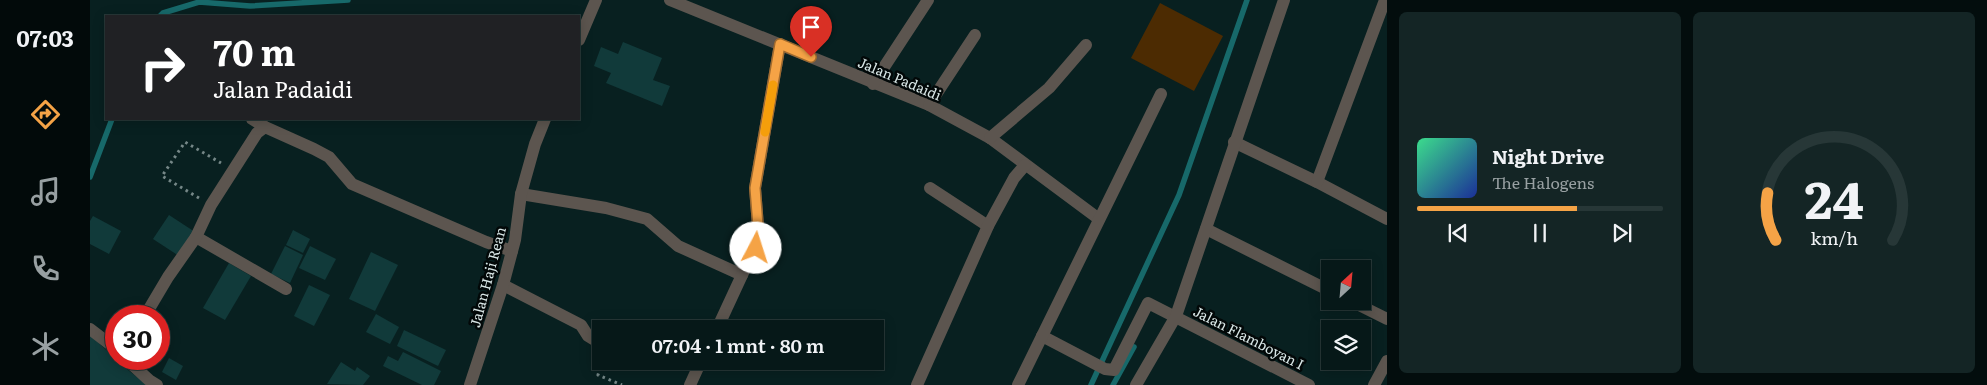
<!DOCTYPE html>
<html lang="id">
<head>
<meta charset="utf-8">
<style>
  :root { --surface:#061818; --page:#142525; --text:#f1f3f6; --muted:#98a0a2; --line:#273737; --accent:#f5a346 }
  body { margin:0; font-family:Literata,serif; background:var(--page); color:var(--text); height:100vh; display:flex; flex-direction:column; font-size:19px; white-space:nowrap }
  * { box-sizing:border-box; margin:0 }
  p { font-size:16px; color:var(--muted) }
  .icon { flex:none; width:28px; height:28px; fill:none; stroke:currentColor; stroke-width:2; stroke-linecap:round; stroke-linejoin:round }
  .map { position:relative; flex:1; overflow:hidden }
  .details { display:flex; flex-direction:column; gap:12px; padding:12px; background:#030d0d; width:600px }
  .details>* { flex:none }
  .hud { position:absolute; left:15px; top:15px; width:475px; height:105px; border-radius:0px; box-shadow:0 2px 12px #0003,0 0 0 1px var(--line); background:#202124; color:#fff; overflow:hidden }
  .needle { width:32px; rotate:26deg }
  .buttons { position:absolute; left:1231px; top:260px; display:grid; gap:10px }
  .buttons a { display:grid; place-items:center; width:50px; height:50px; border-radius:0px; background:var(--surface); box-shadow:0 2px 12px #0003,0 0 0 1px var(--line); font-size:25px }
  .speed { position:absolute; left:15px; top:305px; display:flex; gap:10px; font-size:25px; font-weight:700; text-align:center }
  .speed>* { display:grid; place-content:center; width:65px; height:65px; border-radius:50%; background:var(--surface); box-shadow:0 2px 12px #0003,0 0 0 1px var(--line); line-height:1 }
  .speed .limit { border:8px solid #d22; background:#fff; color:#111 }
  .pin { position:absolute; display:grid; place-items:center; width:42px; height:42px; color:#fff; margin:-51px -21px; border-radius:50% 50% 50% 0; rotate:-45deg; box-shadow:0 0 5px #0007 }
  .pin .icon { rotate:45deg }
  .me { position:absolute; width:55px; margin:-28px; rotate:5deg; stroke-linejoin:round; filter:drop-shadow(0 0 4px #0008) }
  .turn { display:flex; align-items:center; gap:18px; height:105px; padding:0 25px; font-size:22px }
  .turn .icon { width:65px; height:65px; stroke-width:2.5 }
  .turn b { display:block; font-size:35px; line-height:42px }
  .details .widget { flex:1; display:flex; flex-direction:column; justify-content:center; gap:8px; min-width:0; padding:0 18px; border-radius:8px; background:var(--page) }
  .details .dial { align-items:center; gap:0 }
  .dial svg { height:130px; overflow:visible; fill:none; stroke:var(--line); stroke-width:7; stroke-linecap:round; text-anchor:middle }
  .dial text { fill:var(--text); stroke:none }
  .song { display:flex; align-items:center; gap:15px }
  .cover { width:60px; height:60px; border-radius:8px; background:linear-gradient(135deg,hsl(150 70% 55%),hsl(230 70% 35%)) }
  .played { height:5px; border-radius:2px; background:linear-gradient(90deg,var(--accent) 65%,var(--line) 65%) }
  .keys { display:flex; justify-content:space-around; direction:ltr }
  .details .tiles { flex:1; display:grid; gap:12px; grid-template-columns:repeat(2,1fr) }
  .trip { position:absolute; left:502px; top:320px; width:292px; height:50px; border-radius:0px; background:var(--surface); box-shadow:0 2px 12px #0003,0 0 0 1px var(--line); font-weight:600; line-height:50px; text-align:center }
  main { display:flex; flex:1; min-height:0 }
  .menu { display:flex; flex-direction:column; width:90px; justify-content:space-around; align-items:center; background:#020a0a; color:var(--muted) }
  .menu .icon { width:35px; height:35px }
  .menu .current { color:var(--accent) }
  .menu b { font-size:22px; color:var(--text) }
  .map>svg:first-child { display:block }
  .green { fill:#4c2b02 }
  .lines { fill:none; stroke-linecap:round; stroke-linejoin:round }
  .stream { stroke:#17696a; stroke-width:5.5 }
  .building { fill:#113a3a }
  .path { stroke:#758787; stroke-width:3; stroke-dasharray:2.5 4; stroke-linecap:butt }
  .minor { stroke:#5c554f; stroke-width:12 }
  .tertiary { stroke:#5c554f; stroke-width:12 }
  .route-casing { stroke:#9f6a2e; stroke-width:12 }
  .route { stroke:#f5a346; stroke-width:9 }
  .slow { stroke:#f59e0b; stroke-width:9 }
  .labels { text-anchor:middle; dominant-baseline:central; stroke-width:5; stroke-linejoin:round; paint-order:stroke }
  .street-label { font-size:14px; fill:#d9e7e7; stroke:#020808 }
</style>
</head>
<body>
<main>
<nav class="menu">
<b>07:03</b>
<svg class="icon current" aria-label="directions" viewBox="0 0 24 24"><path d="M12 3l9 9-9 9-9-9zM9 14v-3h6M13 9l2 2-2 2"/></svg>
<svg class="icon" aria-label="music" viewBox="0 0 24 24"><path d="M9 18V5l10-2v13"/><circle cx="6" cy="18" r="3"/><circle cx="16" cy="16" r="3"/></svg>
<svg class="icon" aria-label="phone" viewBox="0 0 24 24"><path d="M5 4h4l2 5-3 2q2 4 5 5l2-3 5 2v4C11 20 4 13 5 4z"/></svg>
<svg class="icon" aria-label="climate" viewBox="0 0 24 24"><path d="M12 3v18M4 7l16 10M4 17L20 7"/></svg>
</nav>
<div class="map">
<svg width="1297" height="385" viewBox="0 0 1297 385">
  <rect width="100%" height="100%" fill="#082020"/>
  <!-- green -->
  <polygon class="green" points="1070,3 1133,36 1104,91 1041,58"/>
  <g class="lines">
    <!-- stream -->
    <g class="stream">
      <polyline points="70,16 73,13 109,2 160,6 258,0"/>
      <polyline points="0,177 22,119"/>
      <polyline points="1001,385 1089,195 1157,0"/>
      <polyline points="1023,385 1044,347"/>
    </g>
  </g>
  <!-- building -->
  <g class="building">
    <polygon points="533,42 572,58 563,80 580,86 572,106 516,83 521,73 504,66 511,47 528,54"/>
    <polygon points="79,215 105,232 89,256 63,239"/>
    <polygon points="3,216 31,231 19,254 0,244 0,221"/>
    <polygon points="203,230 220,239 213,253 196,245"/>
    <polygon points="195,246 213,255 200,283 181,274"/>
    <polygon points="220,246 246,259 235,280 209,268"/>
    <polygon points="281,252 308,265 285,311 259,299"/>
    <polygon points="139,263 161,276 135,320 113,308"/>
    <polygon points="219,285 240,295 224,326 204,316"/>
    <polygon points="286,314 309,327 300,344 276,332"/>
    <polygon points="314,330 356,350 348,366 307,346"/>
    <polygon points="0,335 38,370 57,385 0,385"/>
    <polygon points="313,352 351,371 344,385 332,385 293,366 298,356 308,361"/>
    <polygon points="79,358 93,366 86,380 72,372"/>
    <polygon points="251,362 265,371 267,367 280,376 273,385 237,384"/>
  </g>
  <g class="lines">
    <!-- path -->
    <g class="path">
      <polyline points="109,198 72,176 95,142 131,163"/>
      <polyline points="512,361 508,375 532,385"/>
    </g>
    <!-- minor -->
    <g class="minor">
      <polyline points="580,0 839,105 900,138 1009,219"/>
      <polyline points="783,84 838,0"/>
      <polyline points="839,105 885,35"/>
      <polyline points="162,119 175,127"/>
      <polyline points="900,138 959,88 996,45"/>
      <polyline points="1144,142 1227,182 1297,219"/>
      <polyline points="1227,182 1295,0"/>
      <polyline points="840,188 898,226"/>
      <polyline points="431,194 516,208 557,219 588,246 652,275"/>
      <polyline points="1116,229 1240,291"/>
      <polyline points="106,237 196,289"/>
      <polyline points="413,285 491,325 498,336 511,344"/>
      <polyline points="1261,301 1297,319"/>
      <polyline points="51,316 59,309 78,277 106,237 121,205 167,133 175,127 224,149 239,157 262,184 396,242 422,251"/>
      <polyline points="0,329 26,349"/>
      <polyline points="627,329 665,247 668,226 665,188 690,44"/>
      <polyline points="952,336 1015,369 1024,370 1058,303 1219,385"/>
      <polyline points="36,359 59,380 67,385"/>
      <polyline points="600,385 611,361"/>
      <polyline points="827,385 898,226 924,178 935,165"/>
      <polyline points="928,385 1071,94"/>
      <polyline points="1046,385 1086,316 1194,0"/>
      <polyline points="1284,385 1297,361"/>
    </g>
    <!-- tertiary -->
    <g class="tertiary">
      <polyline points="489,40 506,0"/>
      <polyline points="380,385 413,285 425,240 431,194 445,144 455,119"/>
    </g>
  </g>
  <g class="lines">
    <defs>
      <polyline id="route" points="666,248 668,226 665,188 690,44 721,57"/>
    </defs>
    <!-- route casing -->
    <use href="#route" class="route-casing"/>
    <!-- route -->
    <use href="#route" class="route"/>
    <!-- slow -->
    <polyline class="slow" points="675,132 683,85"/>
  </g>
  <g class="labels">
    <!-- street labels -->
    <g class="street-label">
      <text transform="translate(810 78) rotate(23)">Jalan Padaidi</text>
      <text transform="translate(397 277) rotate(-75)">Jalan Haji Rean</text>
      <text transform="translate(1159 337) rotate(27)">Jalan Flamboyan I</text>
    </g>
  </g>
</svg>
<div class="buttons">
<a><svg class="needle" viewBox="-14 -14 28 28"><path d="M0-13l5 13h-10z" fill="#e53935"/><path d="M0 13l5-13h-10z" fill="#98a0a2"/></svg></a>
<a><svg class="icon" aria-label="layers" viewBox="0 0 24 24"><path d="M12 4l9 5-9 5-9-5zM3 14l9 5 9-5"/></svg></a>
</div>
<div class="speed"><div class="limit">30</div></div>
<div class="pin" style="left:721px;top:57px;background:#d93025"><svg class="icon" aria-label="arrive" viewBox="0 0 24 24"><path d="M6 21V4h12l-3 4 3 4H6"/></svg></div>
<svg class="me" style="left:666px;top:248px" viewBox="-20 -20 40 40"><circle r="19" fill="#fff"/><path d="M0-13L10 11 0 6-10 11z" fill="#f5a346"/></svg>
<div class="trip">07:04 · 1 mnt · 80 m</div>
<div class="hud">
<div class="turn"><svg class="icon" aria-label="right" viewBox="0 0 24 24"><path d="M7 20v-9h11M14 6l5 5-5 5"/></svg><div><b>70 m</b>Jalan Padaidi</div></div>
</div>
</div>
<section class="details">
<div class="tiles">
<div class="widget">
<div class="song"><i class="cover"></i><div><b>Night Drive</b><p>The Halogens</p></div></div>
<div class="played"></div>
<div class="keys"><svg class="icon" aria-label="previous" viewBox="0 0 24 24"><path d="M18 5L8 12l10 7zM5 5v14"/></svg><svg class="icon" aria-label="pause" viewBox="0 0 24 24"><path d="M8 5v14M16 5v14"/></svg><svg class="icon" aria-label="next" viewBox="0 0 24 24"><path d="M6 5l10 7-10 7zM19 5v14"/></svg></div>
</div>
<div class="widget dial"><svg viewBox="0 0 100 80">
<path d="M14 69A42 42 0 1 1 86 69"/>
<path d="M14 69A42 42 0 0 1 9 40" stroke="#f5a346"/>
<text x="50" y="56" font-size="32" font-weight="700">24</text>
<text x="50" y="72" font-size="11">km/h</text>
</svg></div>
</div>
</section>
</main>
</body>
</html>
